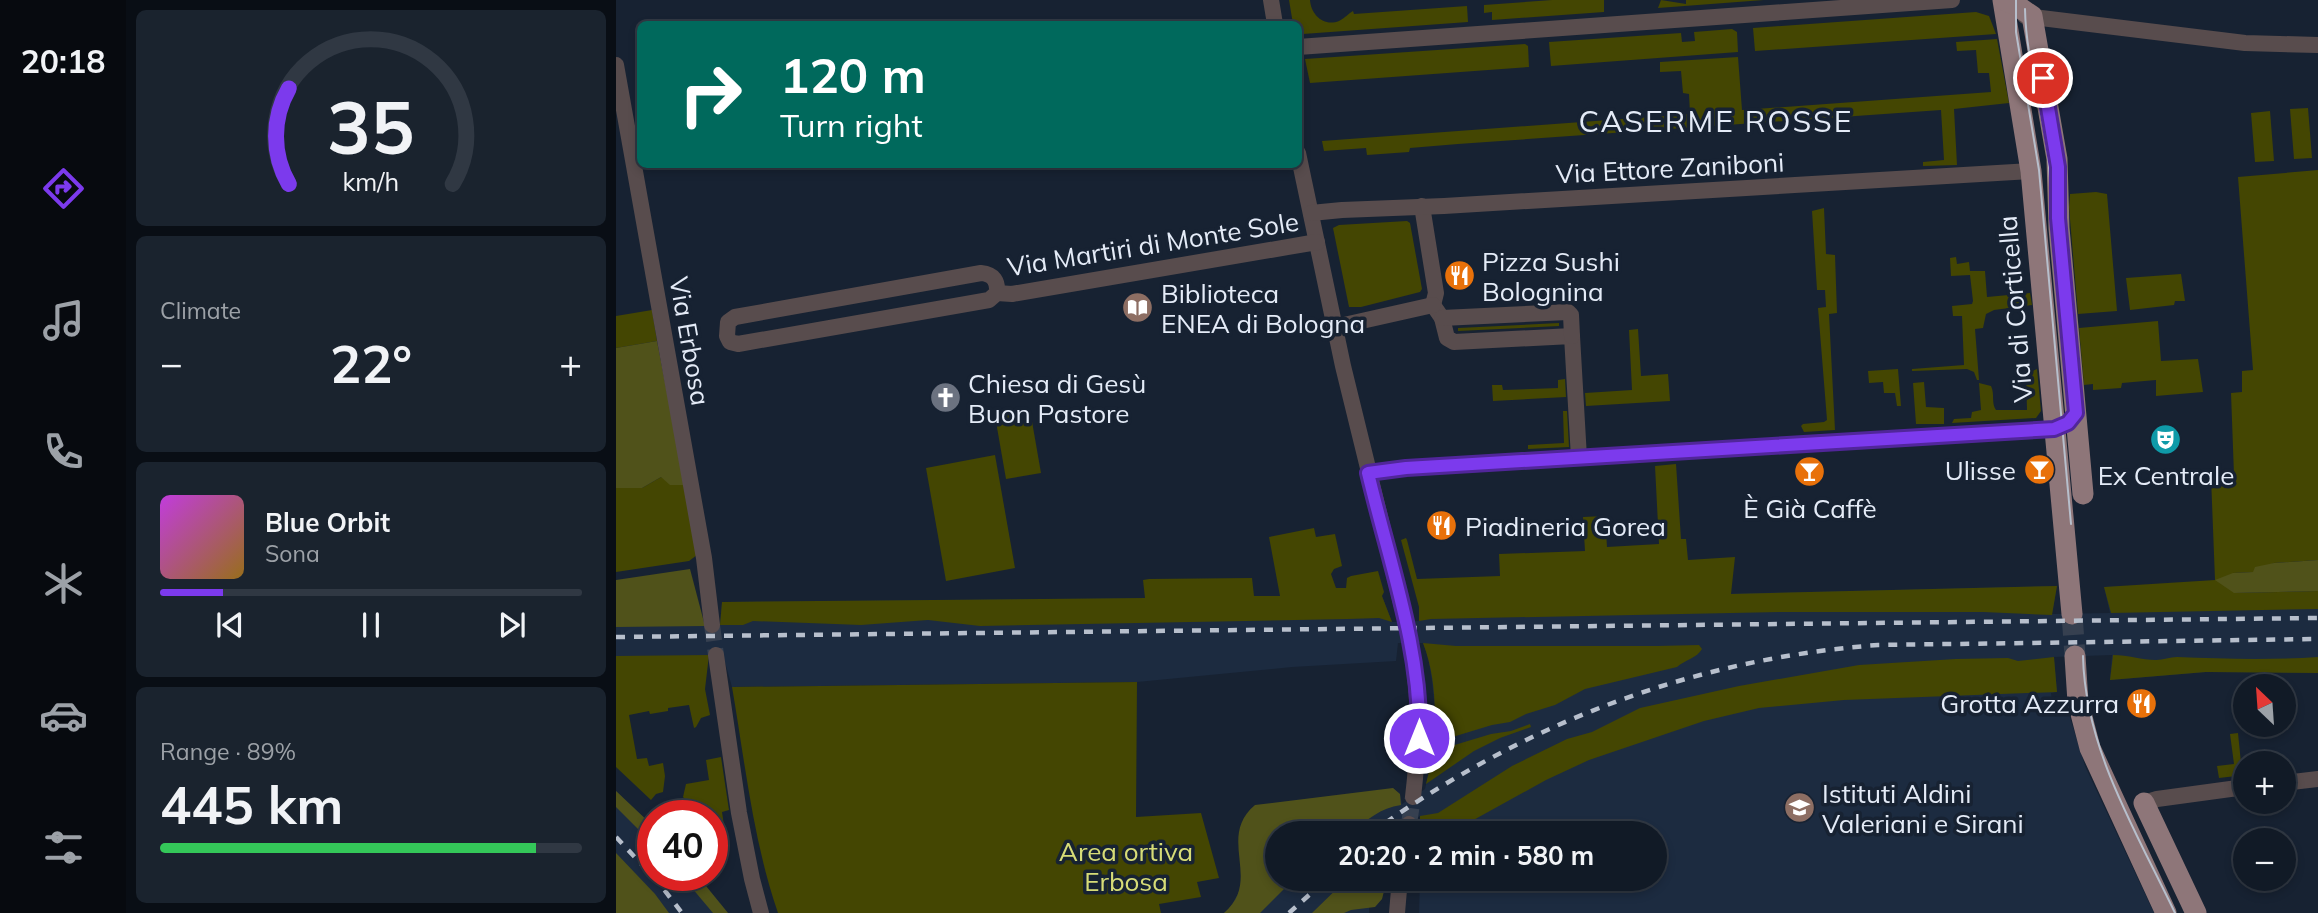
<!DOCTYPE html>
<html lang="en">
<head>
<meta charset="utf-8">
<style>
  :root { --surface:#111a26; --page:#1a232e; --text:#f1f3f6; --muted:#9ca1a7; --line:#303843; --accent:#7c3aed }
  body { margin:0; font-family:Mulish,sans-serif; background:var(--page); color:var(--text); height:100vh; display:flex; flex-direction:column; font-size:26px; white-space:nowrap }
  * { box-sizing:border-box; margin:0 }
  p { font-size:23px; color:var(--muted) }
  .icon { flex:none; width:38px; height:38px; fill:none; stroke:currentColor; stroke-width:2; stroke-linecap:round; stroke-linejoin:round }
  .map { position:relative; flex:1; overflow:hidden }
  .sheet { display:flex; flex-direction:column; gap:10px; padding:10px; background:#090e15; width:490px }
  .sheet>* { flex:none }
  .hud { position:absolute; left:21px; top:21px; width:665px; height:147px; border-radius:10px; box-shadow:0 4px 10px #0003,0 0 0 2px var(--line); background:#00695c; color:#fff; overflow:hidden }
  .needle { width:46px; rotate:335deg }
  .fabs { position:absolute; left:1617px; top:674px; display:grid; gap:14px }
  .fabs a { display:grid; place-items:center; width:63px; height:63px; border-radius:50%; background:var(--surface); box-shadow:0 4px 10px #0003,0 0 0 2px var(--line); font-size:35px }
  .speed { position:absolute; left:21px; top:800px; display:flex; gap:14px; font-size:35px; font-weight:700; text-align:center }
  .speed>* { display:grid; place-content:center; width:91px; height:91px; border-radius:50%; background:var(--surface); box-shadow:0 4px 10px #0003,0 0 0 2px var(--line); line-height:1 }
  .speed .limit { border:10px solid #d22; background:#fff; color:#111 }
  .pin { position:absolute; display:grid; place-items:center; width:60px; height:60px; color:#fff; margin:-30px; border:4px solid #fff; border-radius:50%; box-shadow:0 2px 7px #0007 }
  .me { position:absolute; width:77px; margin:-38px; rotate:0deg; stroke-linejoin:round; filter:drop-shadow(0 0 5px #0008) }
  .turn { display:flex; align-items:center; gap:24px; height:147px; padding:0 28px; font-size:32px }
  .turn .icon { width:91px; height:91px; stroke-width:2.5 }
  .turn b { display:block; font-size:49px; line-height:60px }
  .big { font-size:52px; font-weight:700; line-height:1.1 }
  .sheet .card { flex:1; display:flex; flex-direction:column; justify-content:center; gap:10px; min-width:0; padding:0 24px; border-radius:10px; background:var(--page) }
  .sheet .dial { align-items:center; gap:0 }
  .dial svg { height:182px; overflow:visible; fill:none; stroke:var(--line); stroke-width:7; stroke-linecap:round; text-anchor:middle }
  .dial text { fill:var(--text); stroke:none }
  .song { display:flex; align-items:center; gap:21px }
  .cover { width:84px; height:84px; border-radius:10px; background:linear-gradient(135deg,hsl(290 70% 55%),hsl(40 70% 35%)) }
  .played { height:7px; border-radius:4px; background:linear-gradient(90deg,var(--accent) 15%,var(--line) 15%) }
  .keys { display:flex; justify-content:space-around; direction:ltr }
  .heat { display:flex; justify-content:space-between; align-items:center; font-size:38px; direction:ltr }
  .charge { height:10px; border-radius:5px; background:linear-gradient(90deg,#34c759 89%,var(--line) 0) }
  .trip { position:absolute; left:649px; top:821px; width:402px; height:70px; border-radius:35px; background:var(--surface); box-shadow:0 4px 10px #0003,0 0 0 2px var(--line); font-weight:700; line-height:70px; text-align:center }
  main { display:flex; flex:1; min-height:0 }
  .dock { display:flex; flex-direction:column; width:126px; justify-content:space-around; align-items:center; background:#070a0f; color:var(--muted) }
  .dock .icon { width:49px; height:49px }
  .dock .current { color:var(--accent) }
  .dock b { font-size:32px; color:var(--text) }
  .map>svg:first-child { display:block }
  .built { fill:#1c2b40 }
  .green { fill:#444602 }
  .forest { fill:#50521a }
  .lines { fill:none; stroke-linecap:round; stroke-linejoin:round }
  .minor-tunnel { stroke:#364050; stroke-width:16; stroke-dasharray:16 8; stroke-linecap:butt }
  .major-tunnel { stroke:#364050; stroke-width:21; stroke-dasharray:21 10; stroke-linecap:butt }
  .minor { stroke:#584c4d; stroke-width:16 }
  .major { stroke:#8e7679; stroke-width:21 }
  .tram { stroke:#b7bfcc; stroke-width:2 }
  .rail { stroke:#b7bfcc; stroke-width:4.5; stroke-dasharray:9 9; stroke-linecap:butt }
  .route-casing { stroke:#51269a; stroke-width:18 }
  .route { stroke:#7c3aed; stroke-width:12 }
  .labels { text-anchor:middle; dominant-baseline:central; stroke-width:7; stroke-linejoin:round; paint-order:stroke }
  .street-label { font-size:26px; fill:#e4ebf7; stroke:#172232 }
  .poi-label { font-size:26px; fill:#e4ebf7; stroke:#172232; text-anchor:start }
  .park-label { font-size:26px; fill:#d7dc77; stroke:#172232 }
  .quarter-label { font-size:30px; letter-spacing:2px; fill:#e4ebf7; stroke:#172232 }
</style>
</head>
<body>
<main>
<nav class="dock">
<b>20:18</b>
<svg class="icon current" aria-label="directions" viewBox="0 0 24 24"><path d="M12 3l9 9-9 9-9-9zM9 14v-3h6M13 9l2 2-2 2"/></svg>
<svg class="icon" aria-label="music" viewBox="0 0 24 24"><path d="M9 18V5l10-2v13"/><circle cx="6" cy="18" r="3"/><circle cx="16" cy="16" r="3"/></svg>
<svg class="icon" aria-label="phone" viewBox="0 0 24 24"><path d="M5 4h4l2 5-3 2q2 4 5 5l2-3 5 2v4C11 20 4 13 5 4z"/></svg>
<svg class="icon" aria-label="climate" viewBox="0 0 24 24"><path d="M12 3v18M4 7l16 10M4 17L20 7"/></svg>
<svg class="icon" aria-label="car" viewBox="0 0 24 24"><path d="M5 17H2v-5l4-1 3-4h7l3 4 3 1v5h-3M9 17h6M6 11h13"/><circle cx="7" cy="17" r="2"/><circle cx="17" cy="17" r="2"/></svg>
<svg class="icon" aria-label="filters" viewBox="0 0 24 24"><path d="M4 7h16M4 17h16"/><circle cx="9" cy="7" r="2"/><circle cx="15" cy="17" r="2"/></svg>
</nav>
<section class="sheet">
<div class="card dial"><svg viewBox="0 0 100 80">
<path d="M14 69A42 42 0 1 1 86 69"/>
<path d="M14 69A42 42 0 0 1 14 27" stroke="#7c3aed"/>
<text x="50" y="56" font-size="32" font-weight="700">35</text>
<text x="50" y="72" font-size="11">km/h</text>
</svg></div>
<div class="card"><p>Climate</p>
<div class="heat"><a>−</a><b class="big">22°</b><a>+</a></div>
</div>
<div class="card">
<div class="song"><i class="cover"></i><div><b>Blue Orbit</b><p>Sona</p></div></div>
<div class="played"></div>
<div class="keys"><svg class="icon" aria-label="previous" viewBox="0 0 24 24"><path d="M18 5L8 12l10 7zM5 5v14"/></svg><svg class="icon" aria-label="pause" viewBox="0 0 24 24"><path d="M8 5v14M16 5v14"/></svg><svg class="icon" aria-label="next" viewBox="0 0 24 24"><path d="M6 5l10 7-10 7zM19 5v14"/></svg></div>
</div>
<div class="card"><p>Range · 89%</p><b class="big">445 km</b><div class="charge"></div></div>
</section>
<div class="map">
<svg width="1702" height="913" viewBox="0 0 1702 913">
  <rect width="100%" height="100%" fill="#172232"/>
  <!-- built -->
  <g class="built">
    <polygon points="1441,586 1436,614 1494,613 1488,587 1505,586 1618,593 1702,591 1702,673 1590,672 1494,680 1496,655 1438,657 1441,692 1435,693 1437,708 1452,711 1469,766 1538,913 803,913 804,879 1040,878 1040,833 804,833 804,816 781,833 675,833 777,788 784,794 786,804 809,789 817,754 822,750 818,740 819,710 816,681 812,657 807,643 782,643 780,661 676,667 521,682 116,687 107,655 93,655 0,691 0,592 90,626 104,625 106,602 766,596 776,622 803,621 803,607 813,601"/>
    <polygon points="0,791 37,826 37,875 81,875 112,913 0,913"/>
    <polygon points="626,877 662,878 771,879 766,899 759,907 753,907 753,913 608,913 614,908 625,888"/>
  </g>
  <!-- green -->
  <g class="green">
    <path d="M673,0H694C695,15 708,27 723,21C729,18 733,13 737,11L738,14L851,6L852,22L687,34L683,32L682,24H677Z"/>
    <polygon points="936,0 988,0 988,12 876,20 876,12 868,13 868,5"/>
    <polygon points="1045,0 1070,4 1070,0 1148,0 1042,8"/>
    <polygon points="1360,12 1373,16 1380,34 1139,51 1137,28"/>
    <polygon points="1116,29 1121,32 1122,52 935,66 933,42 1065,33 1066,42 1079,41 1078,32"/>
    <polygon points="1381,39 1393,103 1338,109 1341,165 1307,166 1307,162 1328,160 1325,110 842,144 794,148 793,152 751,155 750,148 708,151 706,141 1074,114 1073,94 1067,93 1065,71 1044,72 1044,62 1122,57 1126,110 1375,92 1373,73 1362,73 1360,50 1341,51 1340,42"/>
    <polygon points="909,44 912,46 913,67 694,83 689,59"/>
    <polygon points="1692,108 1696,158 1678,159 1674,109"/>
    <polygon points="1654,111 1658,161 1639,162 1635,113"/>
    <polygon points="1702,170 1702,560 1658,563 1638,572 1617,573 1618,593 1702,591 1702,609 1495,613 1488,587 1599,580 1595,477 1618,475 1615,393 1626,392 1626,371 1637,370 1622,177"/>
    <polygon points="1480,192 1491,194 1501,311 1462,314 1453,207 1454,194"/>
    <polygon points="1208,208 1210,254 1219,255 1221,313 1213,314 1219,430 1188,432 1185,426 1187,424 1208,422 1211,420 1202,308 1210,307 1209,290 1201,290 1196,211"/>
    <polygon points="791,221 794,223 806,289 804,292 745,307 733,307 717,228 723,225"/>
    <polygon points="1340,257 1341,264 1353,262 1354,271 1369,271 1371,297 1414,293 1416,305 1378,310 1370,314 1367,328 1359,329 1363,380 1361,380 1358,372 1351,369 1296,371 1296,369 1348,365 1346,316 1337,316 1336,306 1356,304 1357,301 1354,275 1335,276 1334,258"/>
    <polygon points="1565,274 1569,301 1559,301 1558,305 1514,310 1510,278"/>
    <polygon points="36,310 41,341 0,348 0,316"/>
    <polygon points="1542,321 1545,361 1582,359 1587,392 1540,396 1540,380 1506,383 1505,388 1477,390 1477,384 1468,385 1463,328"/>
    <polygon points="943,323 943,326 842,331 842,328"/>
    <polygon points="1022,329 1025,376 1052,374 1054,401 970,406 969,393 1016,390 1013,330"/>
    <polygon points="1282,369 1285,406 1281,406 1279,393 1268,393 1267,382 1253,383 1252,371"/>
    <path d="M1421,369L1425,411L1420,418L1336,423L1338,419L1355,418L1356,412L1365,410L1363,383L1375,386C1379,394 1375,403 1380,410H1411L1410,374Z"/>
    <polygon points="949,379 950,397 877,401 876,385 886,385 887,390 942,388 942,380"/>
    <polygon points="1308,382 1310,407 1328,408 1328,424 1300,424 1297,383"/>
    <polygon points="414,410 425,473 390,479 379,416"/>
    <polygon points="947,411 951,411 953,447 912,449 912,445 948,443"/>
    <polygon points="379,455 399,568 330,581 310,468"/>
    <polygon points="1060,464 1065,539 1070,539 1072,560 1119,557 1115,594 1441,586 1436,615 1367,612 1165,612 815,619 803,621 803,607 785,540 790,538 791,540 801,579 884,576 883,554 969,551 967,517 989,516 991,547 1043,544 1039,466"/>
    <polygon points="45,477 69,485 81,555 73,561 0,572 0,488 26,488"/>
    <polygon points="698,528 700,537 719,534 726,566 718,569 715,574 720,588 730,588 731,578 735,576 762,571 768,592 766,596 776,622 763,618 732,619 364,626 312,620 245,625 137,621 127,625 104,625 106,602 529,598 527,580 533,579 636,578 638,596 664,596 653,537"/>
    <path d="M807,643L840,646H1041L1083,645L1086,649C1081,658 1069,660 1061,667L969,689L939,705L910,714L894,722L876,725L820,742L818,740C820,707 819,674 807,643Z"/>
    <polygon points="93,655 89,689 94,715 85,718 80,727 78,728 73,705 52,708 52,711 34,714 33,711 13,715 21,759 31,758 33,766 47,763 49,776 47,792 40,794 35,800 0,767 0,656"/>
    <path d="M1497,655C1512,655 1526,660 1540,660C1547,660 1554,657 1561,657C1608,659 1656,660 1702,657V673L1590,672L1494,680Z"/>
    <polygon points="1438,657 1441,692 1228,700 1143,708 1088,721 973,760 930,780 834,833 804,833 804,816 822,813 896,766 951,739 976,732 1024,708 1123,686 1243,665 1340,659 1392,658 1402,661"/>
    <path d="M521,682L520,817L585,813L603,878L581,882L585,897L543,904L545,913H162C137,841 129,762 116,687Z"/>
    <polygon points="914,724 915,727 884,738 858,751 810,784 817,754 822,750 875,734 895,731"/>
    <polygon points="1622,733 1625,763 1629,763 1629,775 1603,778 1601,766 1618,764 1614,734"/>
    <polygon points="105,757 113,810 106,812 110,839 96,827 96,816 83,815 67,797 70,784 93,780 90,760"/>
  </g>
  <!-- forest -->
  <g class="forest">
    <polygon points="41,341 69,485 54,485 45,477 26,488 0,488 0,348"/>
    <polygon points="1702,560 1702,591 1618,593 1599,580 1617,573 1637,572 1639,567 1658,563"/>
    <polygon points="74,569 89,626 0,627 0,580"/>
    <path d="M777,788L784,794L785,805C764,808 752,819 736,833H662V878L678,879L644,913H608C647,880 600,838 639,805Z"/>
    <polygon points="0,791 37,826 37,844 0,807"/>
    <polygon points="0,853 39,894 53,913 0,913"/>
    <polygon points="65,875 81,875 112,913 97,913"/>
    <polygon points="732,878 771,879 766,899 759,907 735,910 728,913 696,913"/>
  </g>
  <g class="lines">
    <!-- minor-tunnel -->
    <g class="minor-tunnel">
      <polyline points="96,625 100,655"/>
      <polyline points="793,824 797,797"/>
    </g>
    <!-- major-tunnel -->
    <polyline class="major-tunnel" points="1456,614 1459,656"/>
    <!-- minor -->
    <g class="minor">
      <polyline points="655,0 659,24"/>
      <polyline points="1409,16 1629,43 1702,45"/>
      <polyline points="682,47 1336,0"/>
      <polyline points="0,65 88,558 96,625"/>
      <path d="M682,153L727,366L792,631C804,689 804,738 797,797"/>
      <polyline points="806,206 820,293 817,305"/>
      <polyline points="695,213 726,210 828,206 1415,171"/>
      <path d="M381,293C382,282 378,274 365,273L119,317L112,322L111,336L114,342L122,344L373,300L381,293L396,294L701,242"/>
      <polyline points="817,305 826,318 831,338 838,342 956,336 963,458"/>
      <polyline points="826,318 952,312 955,315 956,336"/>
      <polyline points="719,327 817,305"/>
      <polyline points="752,473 790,468 1438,429"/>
      <polyline points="100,655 123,813 136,879 145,913"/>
      <polyline points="1668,783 1702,779"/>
      <polyline points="1528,803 1541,799 1629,787"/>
      <polyline points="791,833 793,824"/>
      <polyline points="781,913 784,878"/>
    </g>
    <!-- major -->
    <g class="major">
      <polyline points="1387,0 1415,171 1456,614"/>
      <polyline points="1388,0 1400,5 1416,16 1441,159 1443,228 1467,494"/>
      <polyline points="1459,656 1462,702 1474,748 1550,913"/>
      <polyline points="1528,803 1580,913"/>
    </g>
    <!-- tram -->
    <g class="tram">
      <polyline points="1400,0 1400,32 1423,170 1455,524"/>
      <path d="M1409,9C1410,70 1435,130 1434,192"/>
      <path d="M1467,656C1469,749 1520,831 1559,913"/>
    </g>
    <!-- rail -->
    <g class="rail">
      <polyline points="0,637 1702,618"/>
      <path d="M755,833C907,724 1075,659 1262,645L1702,639"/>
      <polyline points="0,837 43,883 66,913"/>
      <polyline points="673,913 712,878"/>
    </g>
  </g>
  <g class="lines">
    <defs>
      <path id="route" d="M803,738C806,651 772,558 752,473L790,468L1438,429L1452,423L1460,413L1442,218V167L1427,78"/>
    </defs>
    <!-- route casing -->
    <use href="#route" class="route-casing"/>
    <!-- route -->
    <use href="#route" class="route"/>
  </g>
  <!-- icons -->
  <defs>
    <symbol id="restaurant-disc" viewBox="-11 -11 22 22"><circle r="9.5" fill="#e8710a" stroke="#172232"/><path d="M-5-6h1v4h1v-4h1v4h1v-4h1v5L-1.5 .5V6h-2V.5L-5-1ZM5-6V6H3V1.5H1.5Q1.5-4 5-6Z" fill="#fff"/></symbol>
    <symbol id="library-disc" viewBox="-11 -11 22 22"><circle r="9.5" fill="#8d6e63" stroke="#172232"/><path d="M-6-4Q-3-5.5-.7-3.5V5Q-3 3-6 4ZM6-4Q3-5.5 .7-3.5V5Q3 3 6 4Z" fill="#fff"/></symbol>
    <symbol id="church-disc" viewBox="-11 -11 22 22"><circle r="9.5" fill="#6b7280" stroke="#172232"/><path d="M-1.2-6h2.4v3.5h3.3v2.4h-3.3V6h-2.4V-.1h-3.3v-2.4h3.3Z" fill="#fff"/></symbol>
    <symbol id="theatre-disc" viewBox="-11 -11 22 22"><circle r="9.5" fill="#0f9aa8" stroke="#172232"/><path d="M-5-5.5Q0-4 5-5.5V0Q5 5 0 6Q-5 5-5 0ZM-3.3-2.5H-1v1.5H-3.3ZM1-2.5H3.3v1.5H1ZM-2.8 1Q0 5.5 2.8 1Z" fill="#fff"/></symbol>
    <symbol id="bar-disc" viewBox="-11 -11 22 22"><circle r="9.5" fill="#e8710a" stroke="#172232"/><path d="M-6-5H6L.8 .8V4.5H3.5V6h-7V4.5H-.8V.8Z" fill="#fff"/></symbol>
    <symbol id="school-disc" viewBox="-11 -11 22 22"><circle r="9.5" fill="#8d6e63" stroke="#172232"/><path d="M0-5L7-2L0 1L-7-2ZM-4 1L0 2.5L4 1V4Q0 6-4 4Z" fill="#fff"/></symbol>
  </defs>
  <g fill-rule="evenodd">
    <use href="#restaurant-disc" x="826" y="258" width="35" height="35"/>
    <use href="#library-disc" x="504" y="290" width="35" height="35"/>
    <use href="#church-disc" x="312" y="380" width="35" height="35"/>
    <use href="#theatre-disc" x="1532" y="422" width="35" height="35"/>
    <use href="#bar-disc" x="1406" y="452" width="35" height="35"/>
    <use href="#bar-disc" x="1176" y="454" width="35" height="35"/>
    <use href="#restaurant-disc" x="808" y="508" width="35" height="35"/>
    <use href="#restaurant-disc" x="1508" y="686" width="35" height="35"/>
    <use href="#school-disc" x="1166" y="790" width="35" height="35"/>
  </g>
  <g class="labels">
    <!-- street labels -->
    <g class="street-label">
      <text transform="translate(1054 168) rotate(-3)">Via Ettore Zaniboni</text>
      <text transform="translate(537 244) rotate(-9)">Via Martiri di Monte Sole</text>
      <text transform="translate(1399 309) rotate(-95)">Via di Corticella</text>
      <text transform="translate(74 341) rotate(80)">Via Erbosa</text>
    </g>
    <!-- poi labels -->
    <g class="poi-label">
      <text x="866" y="261">Pizza Sushi<tspan x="866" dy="30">Bolognina</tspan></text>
      <text x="545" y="293">Biblioteca<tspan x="545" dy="30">ENEA di Bologna</tspan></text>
      <text x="352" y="383">Chiesa di Gesù<tspan x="352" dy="30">Buon Pastore</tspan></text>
      <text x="1400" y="470" text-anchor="end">Ulisse</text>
      <text x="1550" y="475" text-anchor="middle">Ex Centrale</text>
      <text x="1194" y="508" text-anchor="middle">È Già Caffè</text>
      <text x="849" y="526">Piadineria Gorea</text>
      <text x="1503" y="703" text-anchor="end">Grotta Azzurra</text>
      <text x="1206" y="793">Istituti Aldini<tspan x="1206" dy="30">Valeriani e Sirani</tspan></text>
    </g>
    <!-- park labels -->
    <g class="park-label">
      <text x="510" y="851">Area ortiva<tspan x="510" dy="30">Erbosa</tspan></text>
    </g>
    <!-- quarter labels -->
    <g class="quarter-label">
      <text x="1100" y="121">CASERME ROSSE</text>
    </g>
  </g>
</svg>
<div class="fabs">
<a><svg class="needle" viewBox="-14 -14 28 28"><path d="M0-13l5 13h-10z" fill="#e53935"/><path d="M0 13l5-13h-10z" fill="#9ca1a7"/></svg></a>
<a>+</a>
<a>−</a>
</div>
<div class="speed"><div class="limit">40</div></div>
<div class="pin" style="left:1427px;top:78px;background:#d93025"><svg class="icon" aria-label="arrive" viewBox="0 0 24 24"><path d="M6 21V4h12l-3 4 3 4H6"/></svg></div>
<svg class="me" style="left:803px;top:738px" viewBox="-20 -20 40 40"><circle r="17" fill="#7c3aed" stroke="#fff" stroke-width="3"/><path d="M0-11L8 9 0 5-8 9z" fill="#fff"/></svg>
<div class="trip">20:20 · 2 min · 580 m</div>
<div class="hud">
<div class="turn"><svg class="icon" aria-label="right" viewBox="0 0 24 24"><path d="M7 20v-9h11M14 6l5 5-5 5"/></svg><div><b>120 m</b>Turn right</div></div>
</div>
</div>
</main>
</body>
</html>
